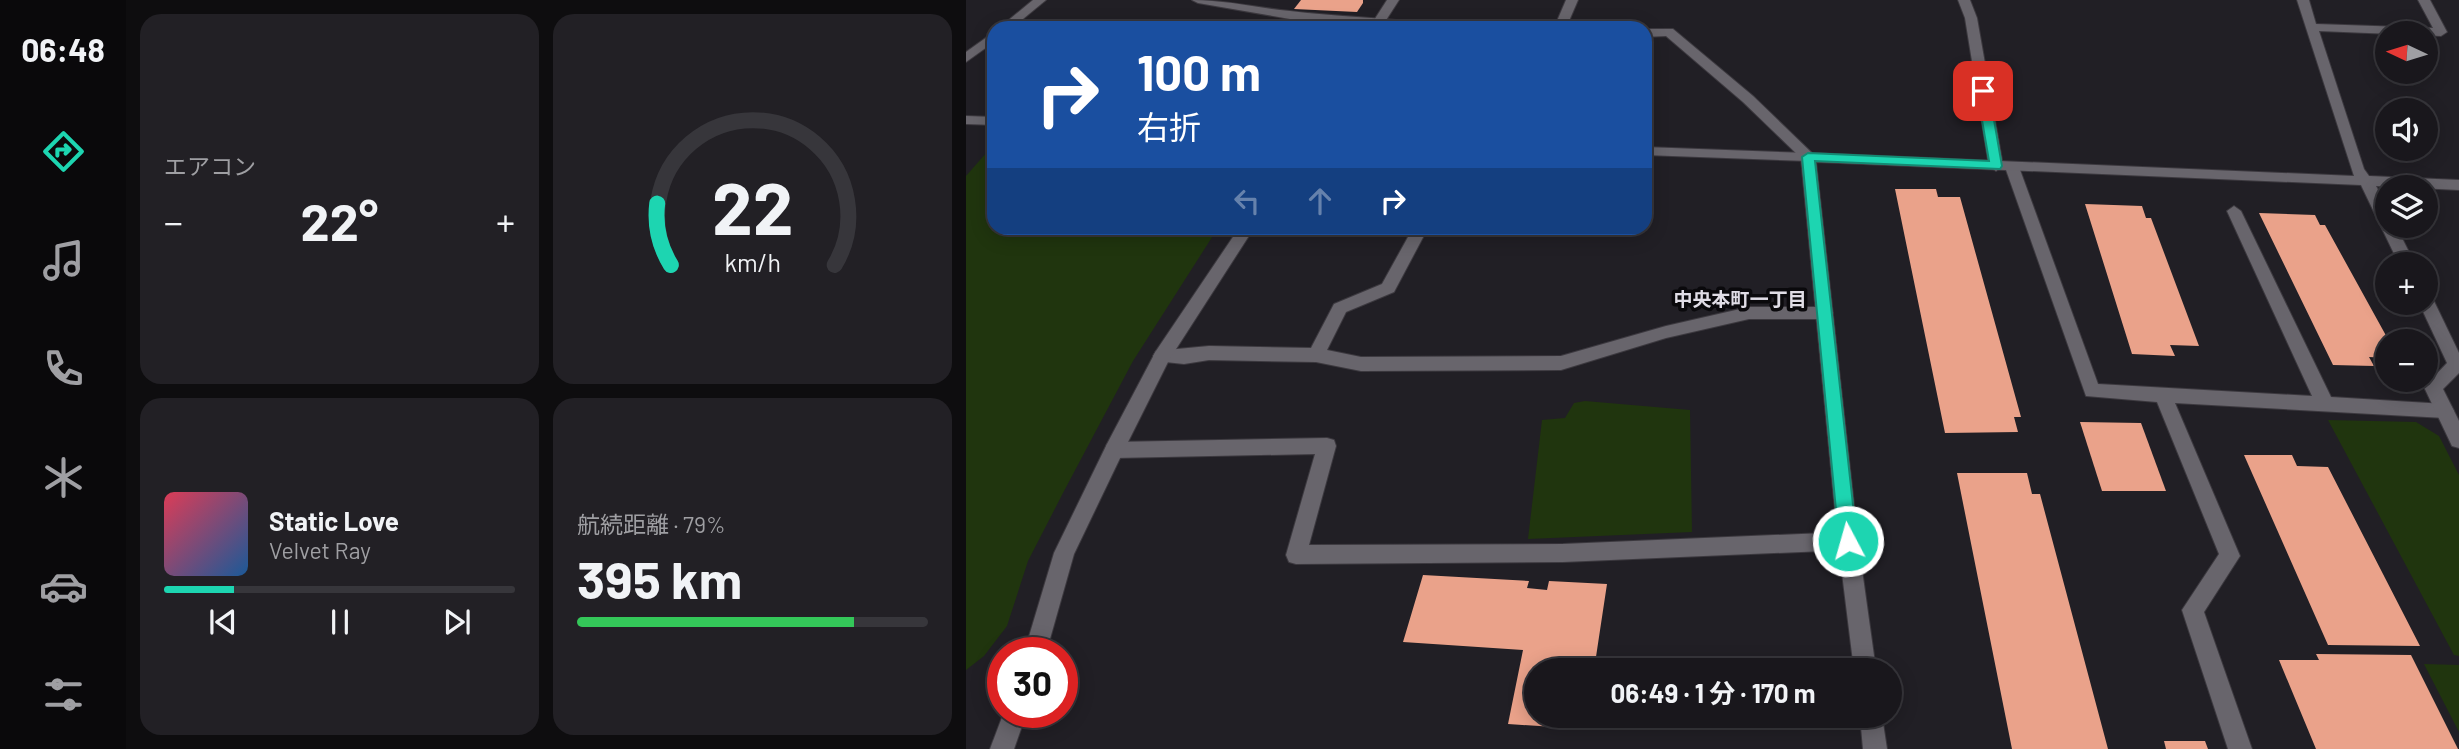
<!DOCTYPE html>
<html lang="ja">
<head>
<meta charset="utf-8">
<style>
  :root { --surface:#19171c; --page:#222025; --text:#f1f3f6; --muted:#9f9fa3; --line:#37363b; --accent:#1dd5b1 }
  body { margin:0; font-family:Barlow,"Noto Sans JP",sans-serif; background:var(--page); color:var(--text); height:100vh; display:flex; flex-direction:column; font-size:26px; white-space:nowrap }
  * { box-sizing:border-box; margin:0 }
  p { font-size:23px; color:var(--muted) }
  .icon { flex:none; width:38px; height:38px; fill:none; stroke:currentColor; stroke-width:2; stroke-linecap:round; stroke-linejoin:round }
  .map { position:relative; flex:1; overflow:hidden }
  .side { display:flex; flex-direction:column; gap:14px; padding:14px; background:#0e0d0f; width:840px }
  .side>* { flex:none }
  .banner { position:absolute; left:21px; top:21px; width:665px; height:214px; border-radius:21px; box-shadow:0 4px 18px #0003,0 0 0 2px var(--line); background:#1a4fa0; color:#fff; overflow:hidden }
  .needle { width:46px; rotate:274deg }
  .fabs { position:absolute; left:1409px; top:21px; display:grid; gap:14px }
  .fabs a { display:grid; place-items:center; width:63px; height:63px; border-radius:50%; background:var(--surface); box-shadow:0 4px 18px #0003,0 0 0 2px var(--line); font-size:35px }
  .speed { position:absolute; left:21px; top:637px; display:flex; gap:14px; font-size:35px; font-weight:700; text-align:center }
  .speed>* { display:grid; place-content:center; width:91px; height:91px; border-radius:50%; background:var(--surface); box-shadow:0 4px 18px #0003,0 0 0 2px var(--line); line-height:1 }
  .speed .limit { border:10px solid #d22; background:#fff; color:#111 }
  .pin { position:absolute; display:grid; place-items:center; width:60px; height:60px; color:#fff; margin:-30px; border-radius:14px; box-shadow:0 4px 10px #0006 }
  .me { position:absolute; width:77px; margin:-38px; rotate:354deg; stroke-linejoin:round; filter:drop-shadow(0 0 5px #0008) }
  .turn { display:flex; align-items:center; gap:24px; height:147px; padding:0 35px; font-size:32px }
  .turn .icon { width:91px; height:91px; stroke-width:2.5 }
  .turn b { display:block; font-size:49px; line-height:60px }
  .lanes { display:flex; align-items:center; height:66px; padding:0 35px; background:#0003; justify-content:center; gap:35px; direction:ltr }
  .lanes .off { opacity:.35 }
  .big { font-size:52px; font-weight:700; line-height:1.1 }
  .side .card { flex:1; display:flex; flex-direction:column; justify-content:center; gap:10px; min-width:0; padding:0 24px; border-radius:21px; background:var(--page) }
  .side .dial { align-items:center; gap:0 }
  .dial svg { height:182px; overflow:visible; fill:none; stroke:var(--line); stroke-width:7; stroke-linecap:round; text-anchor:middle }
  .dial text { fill:var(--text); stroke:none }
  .song { display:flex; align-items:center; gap:21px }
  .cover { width:84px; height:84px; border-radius:10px; background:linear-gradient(135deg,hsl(350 70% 55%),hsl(210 70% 35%)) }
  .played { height:7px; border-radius:4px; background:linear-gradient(90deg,var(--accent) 20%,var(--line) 20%) }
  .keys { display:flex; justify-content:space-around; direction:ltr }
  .heat { display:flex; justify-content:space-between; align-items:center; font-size:38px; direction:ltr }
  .charge { height:10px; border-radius:5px; background:linear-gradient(90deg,#34c759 79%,var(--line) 0) }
  .side .tiles { flex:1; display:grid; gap:14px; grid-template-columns:repeat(2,1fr) }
  .trip { position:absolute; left:558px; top:658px; width:378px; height:70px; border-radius:35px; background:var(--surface); box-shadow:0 4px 18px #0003,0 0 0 2px var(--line); font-weight:700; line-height:70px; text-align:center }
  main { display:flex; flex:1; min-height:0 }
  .dock { display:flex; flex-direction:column; width:126px; justify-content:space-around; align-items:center; background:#0a090b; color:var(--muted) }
  .dock .icon { width:49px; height:49px }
  .dock .current { color:var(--accent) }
  .dock b { font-size:32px; color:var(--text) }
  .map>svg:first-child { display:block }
  .green { fill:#20350e }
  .building { fill:#eaa28a }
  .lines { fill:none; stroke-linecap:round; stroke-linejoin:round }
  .service-casing { stroke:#3c393f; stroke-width:2 }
  .minor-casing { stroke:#3c393f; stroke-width:2 }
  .tertiary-casing { stroke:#3c393f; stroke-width:2 }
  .service { fill:#68656c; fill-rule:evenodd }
  .minor { fill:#68656c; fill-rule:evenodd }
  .tertiary { fill:#68656c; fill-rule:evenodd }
  .route { fill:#1dd5b1; stroke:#138a73; stroke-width:2 }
  .labels { text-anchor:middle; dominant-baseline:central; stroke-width:7; stroke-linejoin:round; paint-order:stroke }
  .neighbourhood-label { font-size:19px; font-weight:bold; fill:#e0dde6; stroke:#0a090c }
</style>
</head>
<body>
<main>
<nav class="dock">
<b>06:48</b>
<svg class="icon current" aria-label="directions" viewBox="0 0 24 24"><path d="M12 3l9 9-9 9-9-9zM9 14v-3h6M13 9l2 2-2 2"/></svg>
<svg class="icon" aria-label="music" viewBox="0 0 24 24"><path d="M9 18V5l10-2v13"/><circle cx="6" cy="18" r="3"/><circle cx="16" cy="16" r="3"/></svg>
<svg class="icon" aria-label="phone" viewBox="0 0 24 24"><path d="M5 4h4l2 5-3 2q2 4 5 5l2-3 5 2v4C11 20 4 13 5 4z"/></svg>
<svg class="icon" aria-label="climate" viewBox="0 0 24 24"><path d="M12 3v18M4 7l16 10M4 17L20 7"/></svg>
<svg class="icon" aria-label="car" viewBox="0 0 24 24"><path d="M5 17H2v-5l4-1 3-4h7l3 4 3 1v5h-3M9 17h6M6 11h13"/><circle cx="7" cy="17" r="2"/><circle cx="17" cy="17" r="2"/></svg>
<svg class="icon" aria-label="filters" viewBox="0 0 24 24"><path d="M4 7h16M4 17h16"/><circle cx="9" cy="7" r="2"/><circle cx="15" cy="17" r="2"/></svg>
</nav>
<section class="side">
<div class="tiles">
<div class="card"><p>エアコン</p>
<div class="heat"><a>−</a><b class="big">22°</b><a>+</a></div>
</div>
<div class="card dial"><svg viewBox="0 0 100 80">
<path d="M14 69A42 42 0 1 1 86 69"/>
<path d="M14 69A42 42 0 0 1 8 42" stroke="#1dd5b1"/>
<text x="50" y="56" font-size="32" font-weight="700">22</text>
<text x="50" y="72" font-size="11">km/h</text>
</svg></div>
<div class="card">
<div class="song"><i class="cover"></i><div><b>Static Love</b><p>Velvet Ray</p></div></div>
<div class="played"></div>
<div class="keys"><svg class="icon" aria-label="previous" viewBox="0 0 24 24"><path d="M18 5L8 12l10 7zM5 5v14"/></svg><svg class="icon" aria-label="pause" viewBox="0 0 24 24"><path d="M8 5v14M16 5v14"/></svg><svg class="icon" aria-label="next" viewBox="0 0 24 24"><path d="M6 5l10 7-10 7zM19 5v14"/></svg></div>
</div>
<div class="card"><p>航続距離 · 79%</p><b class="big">395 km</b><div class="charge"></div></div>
</div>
</section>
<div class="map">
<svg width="1493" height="749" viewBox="0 0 1493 749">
  <rect width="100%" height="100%" fill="#211f25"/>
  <!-- green -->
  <g class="green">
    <polygon points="28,144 28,228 210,228 250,231 167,361 97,493 62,561 41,626 18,656 0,670 0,176"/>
    <polygon points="619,401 724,410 726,532 562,539 576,420 599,418 608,403"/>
    <polygon points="1362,420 1450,422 1473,436 1493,475 1493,656 1488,655"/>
    <polygon points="1458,664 1493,665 1493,732"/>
  </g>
  <!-- building -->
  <g class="building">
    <polygon points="335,0 397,0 397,3 391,12 328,9"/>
    <polygon points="326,23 356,23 396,25 394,28 322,28"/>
    <polygon points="929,189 970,189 972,197 994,197 1055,417 1048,417 1052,432 979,433"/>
    <polygon points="1119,204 1176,206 1180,218 1185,218 1233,346 1204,345 1209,356 1166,354"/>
    <polygon points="1293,213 1349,215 1354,225 1359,225 1423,341 1421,341 1421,358 1403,357 1408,366 1367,365"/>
    <polygon points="1114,422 1175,423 1200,491 1136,491"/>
    <polygon points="1278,455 1326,455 1331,466 1362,467 1454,646 1362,645"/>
    <polygon points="991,473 1061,473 1066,494 1074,494 1142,749 1046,749"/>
    <polygon points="457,575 563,581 561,588 581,590 583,581 641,584 628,670 570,670 570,716 621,716 619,729 542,724 557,650 437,642"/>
    <polygon points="1350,654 1445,655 1492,749 1350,749 1313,660 1353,660"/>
    <polygon points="1198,741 1239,741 1242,749 1200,749"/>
  </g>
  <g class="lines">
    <defs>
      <g id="service">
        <polygon points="600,0 612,0 600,28 588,28"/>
        <polygon points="992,0 1004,0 1011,18 1037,166 1030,171 1023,166 999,18"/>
        <polygon points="1046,162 1053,167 1132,384 1346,396 1261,211 1268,206 1275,211 1365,397 1479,404 1485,406 1488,411 1485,416 1479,418 1209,403 1274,556 1238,612 1286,749 1262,749 1216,610 1253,554 1191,402 1120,396 1039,167"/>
        <polygon points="447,228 462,228 428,292 380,312 361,350 395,357 595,356 700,326 783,307 859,307 867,313 859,319 783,319 700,338 595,370 395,371 350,362 243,360 218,364 190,361 187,356 190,351 243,346 345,348 368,304 416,284"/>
        <polygon points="361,438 368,440 370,446 343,545 597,544 882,532 889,534 892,541 889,548 882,550 597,562 330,564 323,562 320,555 349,454 148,458 141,456 139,450 141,444 148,442"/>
      </g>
      <g id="minor">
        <polygon points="67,0 80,0 46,28 33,28"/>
        <path d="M226,0C260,0 291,8 324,11C371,17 418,17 465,24L471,28L324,19L232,3Z"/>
        <polygon points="1331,0 1343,0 1350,24 1467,28 1452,0 1464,0 1481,32 1475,36 1353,31 1398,169 1403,176 1493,180 1493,190 1410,186 1421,206 1421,226 1430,226 1449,264 1433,264 1395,185 850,162 892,541 910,670 888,670 872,541 835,158 777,102 700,36 679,37 679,29 707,29 787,96 846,153 1388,176"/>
        <polygon points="28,32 28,42 0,62 0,52"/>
        <polygon points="1460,295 1466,297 1493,353 1493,373 1477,389 1493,421 1493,448 1486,446 1458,387 1481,363 1453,303 1460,303"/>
        <polygon points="894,716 916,716 921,749 897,749"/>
      </g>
      <g id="tertiary">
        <polygon points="421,0 433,0 415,28 403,28"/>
        <polygon points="0,116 28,117 28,125 0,124"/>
        <polygon points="679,147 842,153 849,157 842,161 679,155"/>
        <polygon points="273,228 288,228 203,360 156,454 108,554 80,653 58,653 88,553 141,444 190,351"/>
        <polygon points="38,712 61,712 48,749 24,749"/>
      </g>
    </defs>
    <!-- service casing -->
    <use href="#service" class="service-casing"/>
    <!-- minor casing -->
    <use href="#minor" class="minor-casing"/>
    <!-- tertiary casing -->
    <use href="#tertiary" class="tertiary-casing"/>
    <!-- service -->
    <use href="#service" class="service"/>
    <!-- minor -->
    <use href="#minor" class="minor"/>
    <!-- tertiary -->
    <use href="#tertiary" class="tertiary"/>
  </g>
  <!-- route -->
  <polygon class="route" points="1017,87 1023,91 1036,166 1034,169 849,161 891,541 888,547 882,549 875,547 873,541 836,157 842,153 1023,161 1011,91"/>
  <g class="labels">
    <!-- neighbourhood labels -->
    <g class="neighbourhood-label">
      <text x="774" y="298">中央本町一丁目</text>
    </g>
  </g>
</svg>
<div class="fabs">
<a><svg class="needle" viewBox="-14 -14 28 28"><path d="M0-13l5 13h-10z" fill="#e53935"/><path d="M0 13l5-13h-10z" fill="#9f9fa3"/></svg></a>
<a><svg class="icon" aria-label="sound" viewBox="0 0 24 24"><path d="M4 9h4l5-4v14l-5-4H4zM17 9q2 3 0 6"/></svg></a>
<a><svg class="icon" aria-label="layers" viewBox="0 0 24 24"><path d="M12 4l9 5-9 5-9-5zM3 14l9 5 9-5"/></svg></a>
<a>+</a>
<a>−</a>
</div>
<div class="speed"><div class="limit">30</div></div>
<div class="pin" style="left:1017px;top:91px;background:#d93025"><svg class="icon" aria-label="arrive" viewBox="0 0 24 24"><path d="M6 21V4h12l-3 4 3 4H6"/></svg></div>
<svg class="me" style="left:882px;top:541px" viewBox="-20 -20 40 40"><circle r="17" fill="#1dd5b1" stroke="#fff" stroke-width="3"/><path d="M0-11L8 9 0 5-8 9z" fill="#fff"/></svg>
<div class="trip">06:49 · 1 分 · 170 m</div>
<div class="banner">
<div class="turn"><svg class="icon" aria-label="right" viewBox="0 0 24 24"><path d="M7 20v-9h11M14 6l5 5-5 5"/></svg><div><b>100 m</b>右折</div></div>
<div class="lanes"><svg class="icon off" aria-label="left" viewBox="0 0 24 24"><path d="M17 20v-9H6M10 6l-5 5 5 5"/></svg><svg class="icon off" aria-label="ahead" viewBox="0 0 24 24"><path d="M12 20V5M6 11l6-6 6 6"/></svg><svg class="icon" aria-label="right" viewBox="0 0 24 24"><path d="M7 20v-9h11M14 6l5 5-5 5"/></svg></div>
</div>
</div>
</main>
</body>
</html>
